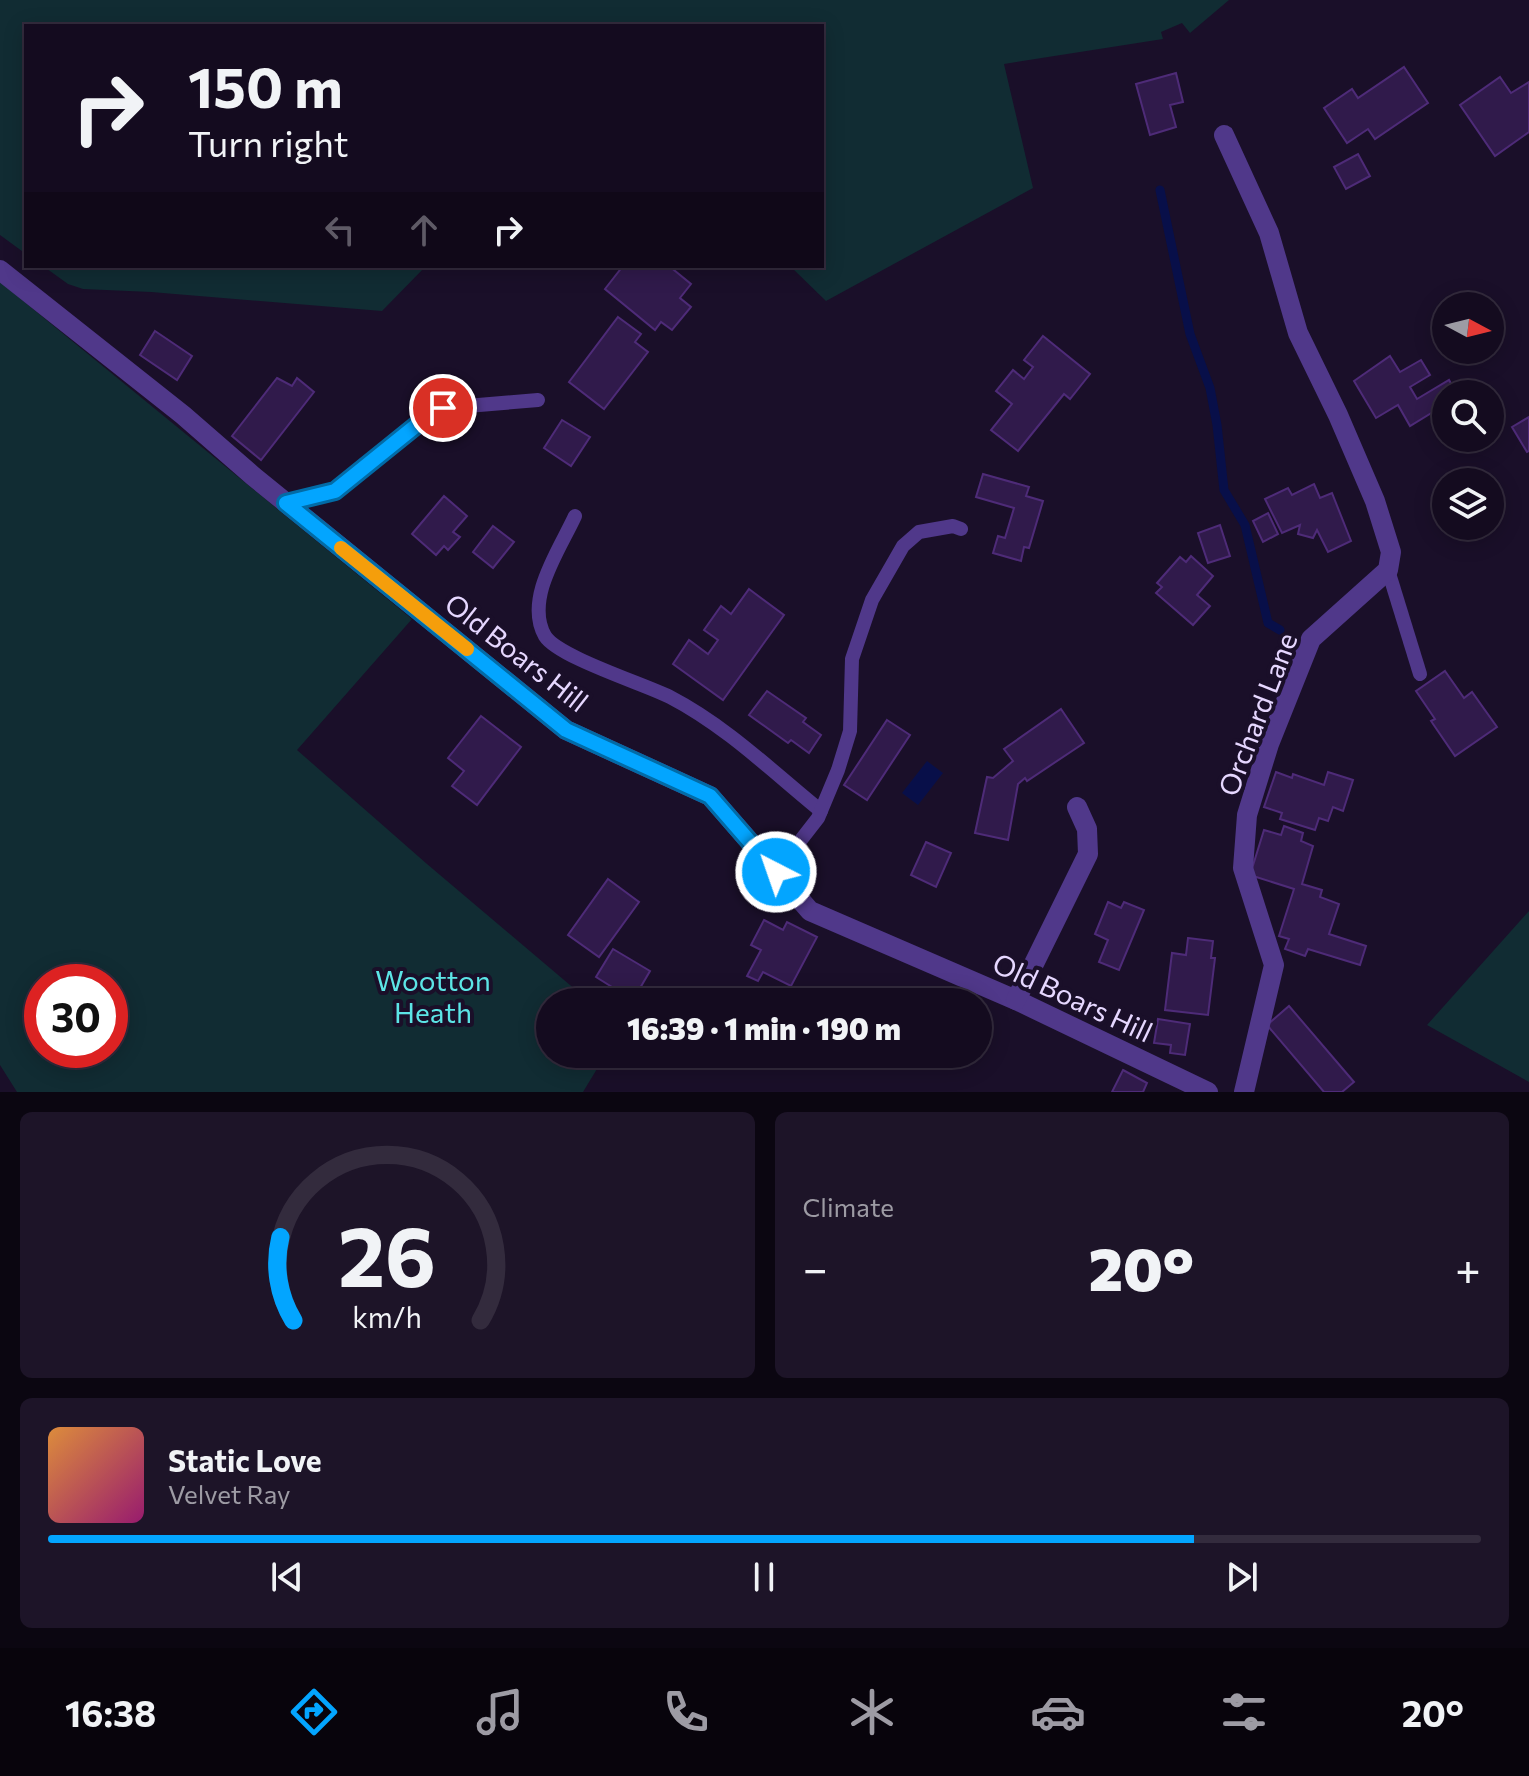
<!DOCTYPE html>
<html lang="en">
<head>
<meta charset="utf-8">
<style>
  :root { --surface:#140b1f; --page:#1d1428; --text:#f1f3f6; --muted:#9d9ba4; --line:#332b3d; --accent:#03a5ff }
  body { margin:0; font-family:Commissioner,sans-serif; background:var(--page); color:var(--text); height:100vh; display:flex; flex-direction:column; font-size:30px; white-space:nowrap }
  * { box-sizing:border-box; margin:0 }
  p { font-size:26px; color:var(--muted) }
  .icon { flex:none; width:44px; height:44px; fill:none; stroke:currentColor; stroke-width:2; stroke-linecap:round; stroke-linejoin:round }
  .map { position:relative; height:1092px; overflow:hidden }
  .sheet { display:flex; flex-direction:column; gap:20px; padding:20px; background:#0b0611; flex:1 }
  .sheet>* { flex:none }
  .top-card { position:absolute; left:24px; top:24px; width:800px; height:244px; border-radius:0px; box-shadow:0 4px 20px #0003,0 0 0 2px var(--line); background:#140b1f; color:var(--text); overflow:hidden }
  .needle { width:52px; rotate:97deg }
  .fabs { position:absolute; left:1432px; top:292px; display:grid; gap:16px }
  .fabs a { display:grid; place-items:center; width:72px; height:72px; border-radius:50%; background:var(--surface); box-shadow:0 4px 20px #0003,0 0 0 2px var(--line); font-size:40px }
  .speed { position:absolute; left:24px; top:964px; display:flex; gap:16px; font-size:40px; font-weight:700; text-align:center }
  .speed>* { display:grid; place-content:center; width:104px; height:104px; border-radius:50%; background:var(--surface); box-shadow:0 4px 20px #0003,0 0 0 2px var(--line); line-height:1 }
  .speed .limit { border:12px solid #d22; background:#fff; color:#111 }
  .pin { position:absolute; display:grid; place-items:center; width:68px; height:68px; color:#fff; margin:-34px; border:4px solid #fff; border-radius:50%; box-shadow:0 2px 8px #0007 }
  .me { position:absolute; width:88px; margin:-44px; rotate:319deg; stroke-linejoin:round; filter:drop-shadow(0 0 6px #0008) }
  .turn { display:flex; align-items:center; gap:28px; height:168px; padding:0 32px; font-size:36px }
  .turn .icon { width:104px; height:104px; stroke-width:2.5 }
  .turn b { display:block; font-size:56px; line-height:68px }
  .lanes { display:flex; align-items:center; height:76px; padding:0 32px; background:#0003; justify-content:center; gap:40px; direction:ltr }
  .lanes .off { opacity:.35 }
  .big { font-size:60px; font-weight:800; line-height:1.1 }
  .sheet .widget { flex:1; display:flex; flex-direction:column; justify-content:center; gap:12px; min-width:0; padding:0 28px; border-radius:12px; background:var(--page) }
  .sheet .dial { align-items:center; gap:0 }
  .dial svg { height:208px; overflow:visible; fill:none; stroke:var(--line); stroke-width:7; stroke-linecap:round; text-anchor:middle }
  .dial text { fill:var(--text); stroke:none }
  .song { display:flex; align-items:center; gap:24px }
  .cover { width:96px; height:96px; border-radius:12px; background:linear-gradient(135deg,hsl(30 70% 55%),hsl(320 70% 35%)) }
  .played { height:8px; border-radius:4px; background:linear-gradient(90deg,var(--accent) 80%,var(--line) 80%) }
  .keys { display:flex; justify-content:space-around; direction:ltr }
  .heat { display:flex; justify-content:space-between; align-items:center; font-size:44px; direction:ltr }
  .sheet .tiles { flex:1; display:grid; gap:20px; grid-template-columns:1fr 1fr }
  .widget:last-child { grid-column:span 2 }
  .trip { position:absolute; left:536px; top:988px; width:456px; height:80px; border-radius:40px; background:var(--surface); box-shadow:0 4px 20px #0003,0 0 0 2px var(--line); font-weight:800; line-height:80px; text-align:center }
  .tab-bar { display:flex; height:128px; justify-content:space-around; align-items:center; background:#08040c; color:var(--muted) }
  .tab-bar .icon { width:56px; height:56px }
  .tab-bar .active { color:var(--accent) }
  .tab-bar b { font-size:36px; color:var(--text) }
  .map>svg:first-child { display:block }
  .green { fill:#112c33; fill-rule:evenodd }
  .water { fill:#080f49 }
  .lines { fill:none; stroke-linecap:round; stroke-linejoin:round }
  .stream { stroke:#080f49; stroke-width:9 }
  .building { fill:#301a4b; stroke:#4e2b78; stroke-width:2 }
  .service { stroke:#50388a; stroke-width:14 }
  .minor { stroke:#50388a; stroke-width:20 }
  .route-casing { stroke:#026ba6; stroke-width:20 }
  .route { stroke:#03a5ff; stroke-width:14 }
  .slow { stroke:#f59e0b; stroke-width:14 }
  .labels { text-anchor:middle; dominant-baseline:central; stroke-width:8; stroke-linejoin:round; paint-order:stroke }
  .street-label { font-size:28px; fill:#e6d7ff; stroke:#1a0f29 }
  .park-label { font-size:28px; fill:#5ce5e6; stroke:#1a0f29 }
</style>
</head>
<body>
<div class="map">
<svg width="1529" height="1092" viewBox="0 0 1529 1092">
  <rect width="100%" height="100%" fill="#1a0f29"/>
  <!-- green -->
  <g class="green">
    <polygon points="0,0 1229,0 1190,33 1182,23 1161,32 1163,39 1004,64 1033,188 826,301 790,266 822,266 822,26 26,26 26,254 0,235"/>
    <polygon points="43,266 426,266 382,311 151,292 83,289 68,284"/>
    <path d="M0,282L412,619L297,750L427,864L590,1002H550V1054H606L583,1092H17L0,1065ZM42,982H110V1050H42Z"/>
    <polygon points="1529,911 1529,1082 1427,1025"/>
  </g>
  <!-- water -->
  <polygon class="water" points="927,761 943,773 918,805 902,793"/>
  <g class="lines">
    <!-- stream -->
    <polyline class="stream" points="1160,190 1190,334 1210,388 1217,425 1224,490 1245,525 1268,623 1280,630"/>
  </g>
  <!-- building -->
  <g class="building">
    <polygon points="1404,67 1428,103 1375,139 1368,129 1347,143 1324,108 1352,89 1358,98"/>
    <polygon points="1176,73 1183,102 1170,105 1176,127 1150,135 1136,84"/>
    <polygon points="1500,77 1511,93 1529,82 1529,132 1495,156 1460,105"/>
    <polygon points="1358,154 1370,176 1346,189 1334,167"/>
    <polygon points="623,266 669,266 691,284 680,298 691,307 672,330 661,322 655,330 605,289"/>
    <polygon points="618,317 641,334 635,342 648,352 604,409 569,382"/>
    <polygon points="155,331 192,356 177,380 140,355"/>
    <polygon points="1043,336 1090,374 1070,399 1064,394 1018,451 991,430 1012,404 996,391 1013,370 1024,379 1033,367 1024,360"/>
    <polygon points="1390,356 1400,372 1421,360 1430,375 1410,387 1417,399 1449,380 1457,394 1446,394 1446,404 1410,426 1398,405 1376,418 1354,381"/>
    <polygon points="277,378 292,386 297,378 314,392 261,460 232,436"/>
    <polygon points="1529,417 1529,451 1527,452 1512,427"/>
    <polygon points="562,420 590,437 571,466 544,448"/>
    <polygon points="983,474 1029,487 1026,496 1043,501 1029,548 1024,547 1021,561 993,553 998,536 1005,538 1014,508 976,497"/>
    <polygon points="1314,484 1320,498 1332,493 1351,541 1328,552 1317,530 1313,538 1298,534 1300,525 1282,533 1265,499 1288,488 1292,495"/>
    <polygon points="444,496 467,516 453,532 460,537 448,550 444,546 436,555 412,534"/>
    <polygon points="1268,513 1278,534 1263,542 1253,521"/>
    <polygon points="1220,525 1230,556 1208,563 1198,533"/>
    <polygon points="493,526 514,542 493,568 473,552"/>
    <polygon points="1191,556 1213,576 1197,595 1210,606 1193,625 1156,593 1162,587 1157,583 1180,557 1186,562"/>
    <polygon points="749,589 784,615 723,700 673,664 689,640 708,654 718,640 704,630 721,606 731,614"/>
    <polygon points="1445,671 1464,698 1472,692 1497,727 1455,756 1431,721 1435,719 1416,691"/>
    <polygon points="767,691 806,718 803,722 821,735 809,753 791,740 788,743 749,715"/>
    <polygon points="1061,709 1084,743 1027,781 1025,778 1018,784 1008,840 975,833 987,777 993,778 1013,761 1004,749"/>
    <polygon points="481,716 521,747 477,805 452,786 464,771 448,758"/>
    <polygon points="887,720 910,735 867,800 844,785"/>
    <polygon points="1276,772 1292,778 1293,774 1324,785 1328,772 1353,780 1343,811 1333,807 1328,821 1319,818 1315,830 1280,819 1282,813 1264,807"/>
    <polygon points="1284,826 1303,833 1301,841 1313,846 1302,884 1322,890 1320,897 1339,904 1329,934 1366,946 1360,965 1308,949 1305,956 1285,949 1289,939 1279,936 1294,889 1250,875 1264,830 1281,835"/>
    <polygon points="926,842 951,853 936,887 911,875"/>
    <polygon points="608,879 639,902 599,957 568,935"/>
    <polygon points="1108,902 1121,908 1124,902 1144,910 1119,970 1099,962 1108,940 1095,934"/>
    <polygon points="764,920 783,930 787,922 817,937 791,986 763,972 758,981 747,976 761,950 751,945"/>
    <polygon points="1188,938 1213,941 1211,958 1215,958 1208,1015 1165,1010 1172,953 1186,955"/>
    <polygon points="613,949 650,971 633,1000 596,977"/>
    <polygon points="1289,1006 1354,1082 1342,1092 1324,1092 1267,1025"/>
    <polygon points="1158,1019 1190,1024 1185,1055 1170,1053 1171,1045 1154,1043"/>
    <polygon points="1123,1070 1147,1083 1143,1092 1112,1092"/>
  </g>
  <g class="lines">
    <!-- service -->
    <g class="service">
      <polyline points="286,503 335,491 418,424 443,408 538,400"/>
      <path d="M575,516C560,549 524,599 545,636C558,657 644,684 670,697C726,726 773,772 821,811"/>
      <polyline points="1388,570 1420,674"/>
      <polyline points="776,872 818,818 838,770 850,731 852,659 872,600 903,546 919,532 953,526 961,529"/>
    </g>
    <!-- minor -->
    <g class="minor">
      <polyline points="1224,135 1269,233 1298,333 1338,415 1375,501 1391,552 1388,570 1311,639 1269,744 1247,815 1243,868 1274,965 1244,1092"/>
      <polyline points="0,270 183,415 253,476 566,730 710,796 810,911 1016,1000 1208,1092"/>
      <polyline points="1016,1000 1088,854 1087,829 1077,807"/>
    </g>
  </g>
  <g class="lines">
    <defs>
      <polyline id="route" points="443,408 418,424 335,491 286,503 566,730 710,796 776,872"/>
    </defs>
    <!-- route casing -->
    <use href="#route" class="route-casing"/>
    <!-- route -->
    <use href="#route" class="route"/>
    <!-- slow -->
    <polyline class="slow" points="341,548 467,649"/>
  </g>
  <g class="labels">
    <!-- street labels -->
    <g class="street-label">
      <text transform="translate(517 652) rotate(38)">Old Boars Hill</text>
      <text transform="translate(1257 714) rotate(-69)">Orchard Lane</text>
      <text transform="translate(1073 997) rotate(25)">Old Boars Hill</text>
    </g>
    <!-- park labels -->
    <g class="park-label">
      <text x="433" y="980">Wootton<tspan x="433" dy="32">Heath</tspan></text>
    </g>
  </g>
</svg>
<div class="fabs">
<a><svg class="needle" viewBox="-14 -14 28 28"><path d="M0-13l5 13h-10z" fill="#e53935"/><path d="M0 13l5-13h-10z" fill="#9d9ba4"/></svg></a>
<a><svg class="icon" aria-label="search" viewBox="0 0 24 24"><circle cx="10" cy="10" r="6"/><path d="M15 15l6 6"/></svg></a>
<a><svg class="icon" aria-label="layers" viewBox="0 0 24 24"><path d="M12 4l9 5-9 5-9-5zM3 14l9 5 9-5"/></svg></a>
</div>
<div class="speed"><div class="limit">30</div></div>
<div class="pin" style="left:443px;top:408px;background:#d93025"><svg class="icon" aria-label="arrive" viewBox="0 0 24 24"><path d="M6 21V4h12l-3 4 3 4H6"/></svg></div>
<svg class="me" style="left:776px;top:872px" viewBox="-20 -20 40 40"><circle r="17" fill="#03a5ff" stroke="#fff" stroke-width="3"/><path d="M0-11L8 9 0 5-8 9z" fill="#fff"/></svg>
<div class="trip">16:39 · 1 min · 190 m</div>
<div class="top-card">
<div class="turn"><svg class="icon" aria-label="right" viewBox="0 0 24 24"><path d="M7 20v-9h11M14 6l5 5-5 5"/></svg><div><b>150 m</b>Turn right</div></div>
<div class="lanes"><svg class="icon off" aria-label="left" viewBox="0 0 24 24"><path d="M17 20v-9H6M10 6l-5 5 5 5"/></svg><svg class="icon off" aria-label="ahead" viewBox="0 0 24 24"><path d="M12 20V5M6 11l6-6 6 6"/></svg><svg class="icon" aria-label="right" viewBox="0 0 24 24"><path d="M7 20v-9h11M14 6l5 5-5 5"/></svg></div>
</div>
</div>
<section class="sheet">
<div class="tiles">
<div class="widget dial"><svg viewBox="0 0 100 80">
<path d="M14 69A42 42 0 1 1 86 69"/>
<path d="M14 69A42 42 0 0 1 9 37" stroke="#03a5ff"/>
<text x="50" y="56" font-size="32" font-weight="700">26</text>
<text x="50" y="72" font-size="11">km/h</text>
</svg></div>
<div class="widget"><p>Climate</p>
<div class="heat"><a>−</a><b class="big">20°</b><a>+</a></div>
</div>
<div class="widget">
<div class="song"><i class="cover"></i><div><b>Static Love</b><p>Velvet Ray</p></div></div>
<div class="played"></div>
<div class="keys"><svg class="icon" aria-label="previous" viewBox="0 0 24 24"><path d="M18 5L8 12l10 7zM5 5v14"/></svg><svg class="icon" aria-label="pause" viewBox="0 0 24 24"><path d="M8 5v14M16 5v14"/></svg><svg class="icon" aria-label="next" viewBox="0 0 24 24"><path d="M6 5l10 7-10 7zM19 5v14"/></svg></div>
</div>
</div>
</section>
<nav class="tab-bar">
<b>16:38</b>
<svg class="icon active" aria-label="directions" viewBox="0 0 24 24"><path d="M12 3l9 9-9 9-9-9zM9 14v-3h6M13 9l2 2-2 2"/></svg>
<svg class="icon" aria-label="music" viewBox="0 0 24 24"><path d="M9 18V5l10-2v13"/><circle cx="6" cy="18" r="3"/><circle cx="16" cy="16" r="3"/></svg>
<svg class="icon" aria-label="phone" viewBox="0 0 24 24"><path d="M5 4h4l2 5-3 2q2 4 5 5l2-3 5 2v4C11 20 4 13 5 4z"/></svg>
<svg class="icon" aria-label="climate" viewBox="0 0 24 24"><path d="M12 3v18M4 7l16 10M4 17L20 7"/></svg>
<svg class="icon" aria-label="car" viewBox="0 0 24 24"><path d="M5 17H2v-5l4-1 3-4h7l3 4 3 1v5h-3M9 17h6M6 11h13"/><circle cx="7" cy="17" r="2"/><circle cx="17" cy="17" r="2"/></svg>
<svg class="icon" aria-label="filters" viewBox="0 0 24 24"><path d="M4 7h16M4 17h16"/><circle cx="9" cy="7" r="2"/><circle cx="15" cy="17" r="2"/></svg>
<b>20°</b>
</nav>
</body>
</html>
